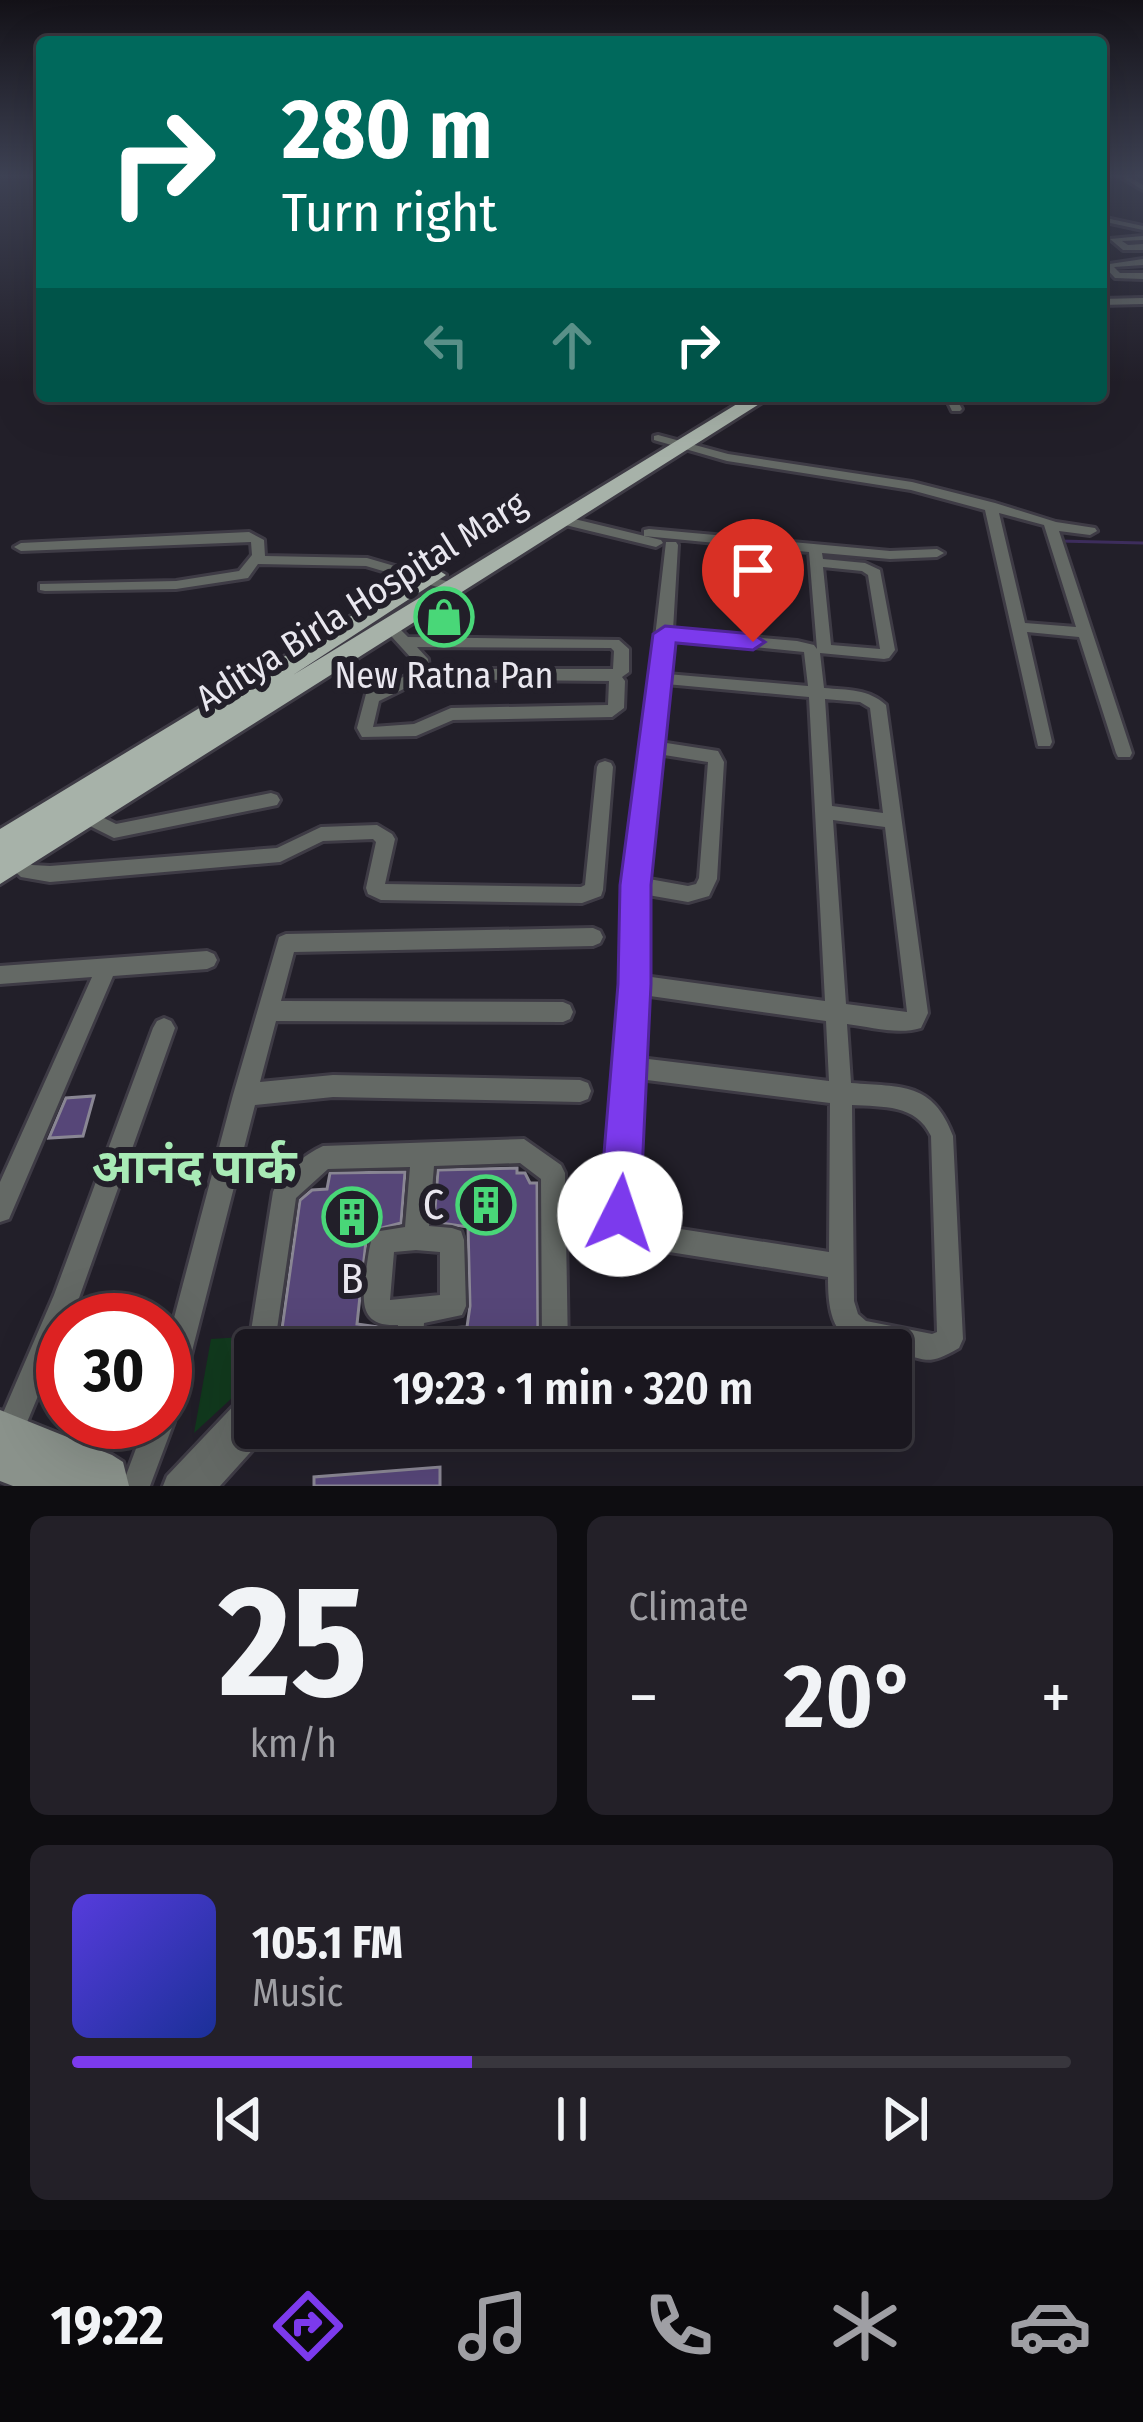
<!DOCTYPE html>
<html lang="en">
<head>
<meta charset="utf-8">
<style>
  :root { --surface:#1a171f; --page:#232028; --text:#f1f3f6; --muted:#9f9fa4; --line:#38363d; --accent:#7c3aed }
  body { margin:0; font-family:"Fira Sans Condensed","Noto Sans Devanagari",sans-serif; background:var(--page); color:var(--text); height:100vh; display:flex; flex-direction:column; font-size:45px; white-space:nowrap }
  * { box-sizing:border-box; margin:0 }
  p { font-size:39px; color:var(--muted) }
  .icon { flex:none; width:66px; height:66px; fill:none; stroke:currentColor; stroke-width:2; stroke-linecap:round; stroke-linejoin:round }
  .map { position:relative; height:1486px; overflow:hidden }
  .panel { display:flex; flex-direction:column; gap:30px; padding:30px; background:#0e0d11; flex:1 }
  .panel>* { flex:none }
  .hud { position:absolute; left:36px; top:36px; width:1071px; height:366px; border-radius:12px; box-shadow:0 12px 48px #0002,0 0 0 3px var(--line); background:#00695c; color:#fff; overflow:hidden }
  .speed { position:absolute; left:36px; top:1293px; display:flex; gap:24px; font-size:60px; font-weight:700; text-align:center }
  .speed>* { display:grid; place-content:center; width:156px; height:156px; border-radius:50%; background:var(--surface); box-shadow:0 12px 48px #0002,0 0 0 3px var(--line); line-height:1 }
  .speed .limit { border:18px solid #d22; background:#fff; color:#111 }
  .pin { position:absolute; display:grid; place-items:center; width:102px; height:102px; color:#fff; margin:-123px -51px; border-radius:50% 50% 50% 0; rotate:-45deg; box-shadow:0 0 12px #0007 }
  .pin .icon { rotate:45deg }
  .me { position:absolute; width:132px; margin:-66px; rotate:4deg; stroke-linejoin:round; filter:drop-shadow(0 0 9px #0008) }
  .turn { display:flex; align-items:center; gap:42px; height:252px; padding:0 48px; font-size:54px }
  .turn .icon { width:156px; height:156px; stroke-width:2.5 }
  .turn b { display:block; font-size:84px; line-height:102px }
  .lanes { display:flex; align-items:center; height:114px; padding:0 48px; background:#0003; justify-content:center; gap:60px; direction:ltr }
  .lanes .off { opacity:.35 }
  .big { font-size:90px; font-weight:600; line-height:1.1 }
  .panel .tile { flex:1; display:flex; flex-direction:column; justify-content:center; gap:18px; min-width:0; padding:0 42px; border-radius:18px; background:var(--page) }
  .panel .dial { align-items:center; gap:0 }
  .dial b { font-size:156px; line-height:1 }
  .song { display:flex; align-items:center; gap:36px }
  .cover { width:144px; height:144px; border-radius:18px; background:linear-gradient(135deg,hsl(250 70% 55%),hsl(230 70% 35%)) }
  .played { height:12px; border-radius:6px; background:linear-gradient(90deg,var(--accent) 40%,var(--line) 40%) }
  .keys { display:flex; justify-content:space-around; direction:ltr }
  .heat { display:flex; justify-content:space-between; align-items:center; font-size:66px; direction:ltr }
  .panel .tiles { flex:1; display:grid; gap:30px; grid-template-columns:1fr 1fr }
  .tile:last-child { grid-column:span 2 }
  .trip { position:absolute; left:234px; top:1329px; width:678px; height:120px; border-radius:12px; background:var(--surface); box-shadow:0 12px 48px #0002,0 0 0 3px var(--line); font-weight:600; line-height:120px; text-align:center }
  .dock { display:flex; height:192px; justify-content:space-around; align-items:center; background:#0a090c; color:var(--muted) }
  .dock .icon { width:84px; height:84px }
  .dock .current { color:var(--accent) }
  .dock b { font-size:54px; color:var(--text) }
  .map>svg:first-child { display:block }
  .green { fill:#123a1e }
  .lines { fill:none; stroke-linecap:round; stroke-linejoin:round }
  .stream { stroke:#3d2d5c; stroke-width:3 }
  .building { fill:#564678; stroke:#898693; stroke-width:3 }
  .street-casing { stroke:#3e3b45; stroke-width:6 }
  .secondary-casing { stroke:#3e3b45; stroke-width:6 }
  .primary-casing { stroke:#3e3b45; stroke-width:6 }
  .street { fill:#646965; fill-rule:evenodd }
  .secondary { fill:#8a928b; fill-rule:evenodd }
  .primary { fill:#a7b2a9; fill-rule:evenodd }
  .route { fill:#7c3aed; stroke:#51269a; stroke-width:3 }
  .labels { text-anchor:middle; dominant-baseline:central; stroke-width:12; stroke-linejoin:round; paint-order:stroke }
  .street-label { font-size:36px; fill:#e9e7ef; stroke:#221f29 }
  .poi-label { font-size:36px; fill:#e9e7ef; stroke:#221f29 }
  .near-poi-label { font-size:42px; fill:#e9e7ef; stroke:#221f29; text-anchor:end }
  .near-neighbourhood-label { font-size:48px; font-weight:bold; fill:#a8ebb6; stroke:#221f29 }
</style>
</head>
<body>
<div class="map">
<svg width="1143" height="1486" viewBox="0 0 1143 1486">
  <rect width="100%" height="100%" fill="#221f29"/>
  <!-- green -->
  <polygon class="green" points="243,1337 233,1397 194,1433 211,1339"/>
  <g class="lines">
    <!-- stream -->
    <polyline class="stream" points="1059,541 1143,543"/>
  </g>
  <!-- building -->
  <g class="building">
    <polygon points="94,1096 83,1136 49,1138 66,1098"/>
    <polygon points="517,1168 517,1173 525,1173 530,1183 537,1183 538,1350 427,1350 428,1329 467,1327 470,1306 468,1227 434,1222 438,1170"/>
    <polygon points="405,1172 401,1223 367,1232 357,1324 393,1329 392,1350 279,1350 300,1200 312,1190 327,1189 330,1173"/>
    <polygon points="440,1467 440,1486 314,1486 314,1477"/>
  </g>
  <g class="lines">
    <defs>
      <g id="street">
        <polygon points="1116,174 1125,174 1143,185 1143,190"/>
        <polygon points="1101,217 1143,226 1143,230 1101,221"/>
        <polygon points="1143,236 1143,240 1122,241 1128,245 1143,244 1143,250 1123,250 1110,239"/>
        <polygon points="1143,259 1143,265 1114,267 1120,273 1143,273 1143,279 1115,278 1103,265"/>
        <polygon points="1143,298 1143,304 1101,305 1101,299"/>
        <polygon points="945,396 955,396 962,409 960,411 952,411"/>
        <path d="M658,435L728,454L912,482L995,503L1056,522L1095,528L1097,531L1090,535L1059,531L1132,753L1130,757H1118L1116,753L1079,637L1027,632L1052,742L1050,746H1038L985,510L911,490L727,461L654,440V436ZM999,513L1044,525L1076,627L1025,623Z"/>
        <polygon points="558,515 661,540 663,543 656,547 553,522 552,519"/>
        <path d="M649,529L890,551L937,549L944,553L937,557L890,559L822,553L823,559L865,563L880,570L895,650L889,658L884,659L820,653L824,688C847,690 869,689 886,705L928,1013L921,1028C898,1035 871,1027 847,1024L851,1083C902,1087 933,1082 953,1136L963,1339L959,1348C924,1369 923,1357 890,1350C881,1348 871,1349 862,1346C830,1337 828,1305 828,1277L638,1247L617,1236L608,1214L629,891L626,885L630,879L642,750L640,746L643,741L666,542H676L678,545L673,630L797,641L814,645L817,649L809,552L644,536V530ZM823,567L862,571L868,575L880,649L831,645ZM672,639L804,652L808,686L667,674ZM666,684L809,697L825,1001L644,976L648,895L688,902L709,896L717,879L724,762L718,751L660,742ZM825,699L860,702L870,708L883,813L832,806ZM658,754L708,762L699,878L696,884L688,886L649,879ZM833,820L885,827L907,1012L846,1004ZM643,995L826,1021L829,1081L640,1058ZM639,1079L830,1103L829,1252L642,1223L632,1213ZM852,1105C883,1107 916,1104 931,1136L937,1332L932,1334L866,1321L858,1314L854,1301Z"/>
        <polygon points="249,532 264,540 265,556 367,558 456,584 458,587 451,591 366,566 258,564 248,578 176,589 45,591 40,590 40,584 176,581 239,571 252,555 251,542 21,551 14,547 21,543"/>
        <path d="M389,621L394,623L408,637L619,640L629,649V672L622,677L625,681L624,708L612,717L453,720L416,736L362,737L357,728L366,694L414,672L413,660L382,626ZM417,647L611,648L614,651L613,669H429L428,659ZM424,679L609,681L608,705L451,708L414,724L373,727L379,701Z"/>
        <polygon points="605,761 611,763 613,767 603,890 601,896 582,903 381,900 368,894 366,888 376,842 373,839 323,841 280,862 50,882 21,877 0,858 0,840 6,842 32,865 50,866 277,848 321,827 377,825 392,834 395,839 385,884 581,887 585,885 597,767 599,763"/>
        <polygon points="271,793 277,795 280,800 277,805 114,838 80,821 77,816 80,811 86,809 116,824"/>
        <polygon points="593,928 600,931 603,937 600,943 593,946 294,952 281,1001 563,1002 570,1005 573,1012 570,1019 563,1022 276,1021 260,1082 333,1075 580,1080 588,1083 591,1091 588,1099 580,1102 333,1097 255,1105 179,1402 175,1412 170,1413 174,1422 150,1486 122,1486 146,1422 165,1422 165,1352 233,1095 279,937 286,934"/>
        <polygon points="207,951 214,954 217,960 214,966 207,969 113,976 9,1219 0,1222 0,1182 92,977 0,984 0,966"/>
        <polygon points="164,1018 171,1021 175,1028 79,1298 70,1320 63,1320 63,1336 10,1463 0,1467 0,1420 54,1295 153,1028 157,1021"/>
        <path d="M524,1139L561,1165L565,1173L568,1350H542L541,1179L520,1163L434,1166L429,1226L452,1228L461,1231L464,1240L466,1306L462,1315L424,1323L422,1350H396L398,1325C359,1327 362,1301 366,1271C368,1258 369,1245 374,1232L405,1227L410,1167L328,1169L296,1198L274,1350H255V1361L252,1359L248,1350L273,1192C281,1174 305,1154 323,1146ZM416,1250L440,1252V1295L390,1300L394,1252Z"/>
        <polygon points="255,1384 255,1428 533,1428 529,1438 519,1442 288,1449 266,1435 220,1486 163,1486 167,1476 241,1398 245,1388"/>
      </g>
      <polygon id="secondary" points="0,1410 112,1455 123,1462 129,1486 13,1486 0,1481"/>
      <polygon id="primary" points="750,396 772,396 0,884 0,829 427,570 435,568 446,575 293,675"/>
    </defs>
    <!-- street casing -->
    <use href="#street" class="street-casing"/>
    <!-- secondary casing -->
    <use href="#secondary" class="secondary-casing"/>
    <!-- primary casing -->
    <use href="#primary" class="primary-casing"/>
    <!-- street -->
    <use href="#street" class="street"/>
    <!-- secondary -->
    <use href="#secondary" class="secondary"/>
    <!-- primary -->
    <use href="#primary" class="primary"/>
  </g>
  <!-- sky -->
  <linearGradient id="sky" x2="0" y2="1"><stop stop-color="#131117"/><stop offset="0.46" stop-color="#3e4254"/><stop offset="1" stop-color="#3e4254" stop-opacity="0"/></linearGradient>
  <rect width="1143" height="382" fill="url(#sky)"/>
  <!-- route -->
  <polygon class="route" points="665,626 753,634 765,642 753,650 676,643 651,885 651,984 640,1214 634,1229 620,1234 605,1229 599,1214 618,984 620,885 653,634"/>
  <!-- icons -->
  <defs>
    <symbol id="shop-ring" viewBox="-11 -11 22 22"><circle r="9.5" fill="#221f29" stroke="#49d778" stroke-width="1.5"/><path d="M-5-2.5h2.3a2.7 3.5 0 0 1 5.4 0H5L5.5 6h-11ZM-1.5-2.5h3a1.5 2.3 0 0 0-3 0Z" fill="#49d778"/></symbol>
    <symbol id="building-ring" viewBox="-11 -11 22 22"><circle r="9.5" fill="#221f29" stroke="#49d778" stroke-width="1.5"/><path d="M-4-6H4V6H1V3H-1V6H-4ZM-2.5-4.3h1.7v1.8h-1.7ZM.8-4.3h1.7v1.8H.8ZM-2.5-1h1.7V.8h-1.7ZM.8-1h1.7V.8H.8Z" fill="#49d778"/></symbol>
  </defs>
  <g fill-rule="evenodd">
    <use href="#shop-ring" x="411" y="584" width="66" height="66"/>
    <use href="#building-ring" x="453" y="1172" width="66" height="66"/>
    <use href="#building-ring" x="319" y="1184" width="66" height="66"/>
  </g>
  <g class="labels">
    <!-- street labels -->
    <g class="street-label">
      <text transform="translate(361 601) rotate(-32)">Aditya Birla Hospital Marg</text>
    </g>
    <!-- poi labels -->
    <g class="poi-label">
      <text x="444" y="676">New Ratna Pan</text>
    </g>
    <!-- near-poi labels -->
    <g class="near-poi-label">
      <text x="444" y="1205">C</text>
      <text x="352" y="1279" text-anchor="middle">B</text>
    </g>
    <!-- near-neighbourhood labels -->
    <g class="near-neighbourhood-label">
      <text x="194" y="1167">आनंद पार्क</text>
    </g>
  </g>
</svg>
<div class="speed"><div class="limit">30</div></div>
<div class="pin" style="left:753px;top:642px;background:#d93025"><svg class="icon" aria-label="arrive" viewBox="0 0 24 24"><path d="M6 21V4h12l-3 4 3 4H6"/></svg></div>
<svg class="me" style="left:620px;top:1214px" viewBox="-20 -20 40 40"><circle r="19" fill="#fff"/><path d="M0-13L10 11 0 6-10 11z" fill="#7c3aed"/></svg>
<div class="trip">19:23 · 1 min · 320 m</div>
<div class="hud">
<div class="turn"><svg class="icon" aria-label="right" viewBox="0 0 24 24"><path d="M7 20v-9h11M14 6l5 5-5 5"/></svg><div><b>280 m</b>Turn right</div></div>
<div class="lanes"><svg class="icon off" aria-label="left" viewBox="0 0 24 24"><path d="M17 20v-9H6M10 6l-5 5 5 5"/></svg><svg class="icon off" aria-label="ahead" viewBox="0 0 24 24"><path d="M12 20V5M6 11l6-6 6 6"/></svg><svg class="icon" aria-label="right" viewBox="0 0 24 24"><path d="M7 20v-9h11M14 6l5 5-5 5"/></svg></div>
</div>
</div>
<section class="panel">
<div class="tiles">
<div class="tile dial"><b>25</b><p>km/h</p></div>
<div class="tile"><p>Climate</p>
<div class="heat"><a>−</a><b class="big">20°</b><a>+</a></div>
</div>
<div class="tile">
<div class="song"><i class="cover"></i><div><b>105.1 FM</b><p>Music</p></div></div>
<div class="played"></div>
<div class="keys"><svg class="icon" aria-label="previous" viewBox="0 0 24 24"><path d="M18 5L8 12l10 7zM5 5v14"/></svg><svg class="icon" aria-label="pause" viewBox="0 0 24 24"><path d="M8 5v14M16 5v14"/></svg><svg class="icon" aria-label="next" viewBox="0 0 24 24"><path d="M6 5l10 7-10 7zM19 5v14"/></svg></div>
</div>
</div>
</section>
<nav class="dock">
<b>19:22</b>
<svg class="icon current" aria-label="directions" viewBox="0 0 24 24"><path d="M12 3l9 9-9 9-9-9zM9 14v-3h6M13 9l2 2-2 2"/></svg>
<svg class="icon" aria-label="music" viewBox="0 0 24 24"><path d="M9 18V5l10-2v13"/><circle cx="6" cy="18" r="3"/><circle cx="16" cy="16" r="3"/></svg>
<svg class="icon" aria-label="phone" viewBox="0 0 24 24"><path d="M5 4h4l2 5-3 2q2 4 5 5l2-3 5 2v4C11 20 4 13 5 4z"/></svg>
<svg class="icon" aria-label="climate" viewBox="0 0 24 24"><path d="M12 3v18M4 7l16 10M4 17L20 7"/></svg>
<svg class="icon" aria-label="car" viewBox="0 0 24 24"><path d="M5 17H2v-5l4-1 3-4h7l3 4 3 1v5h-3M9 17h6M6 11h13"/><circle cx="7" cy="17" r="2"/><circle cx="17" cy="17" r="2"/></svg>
</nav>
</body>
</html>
